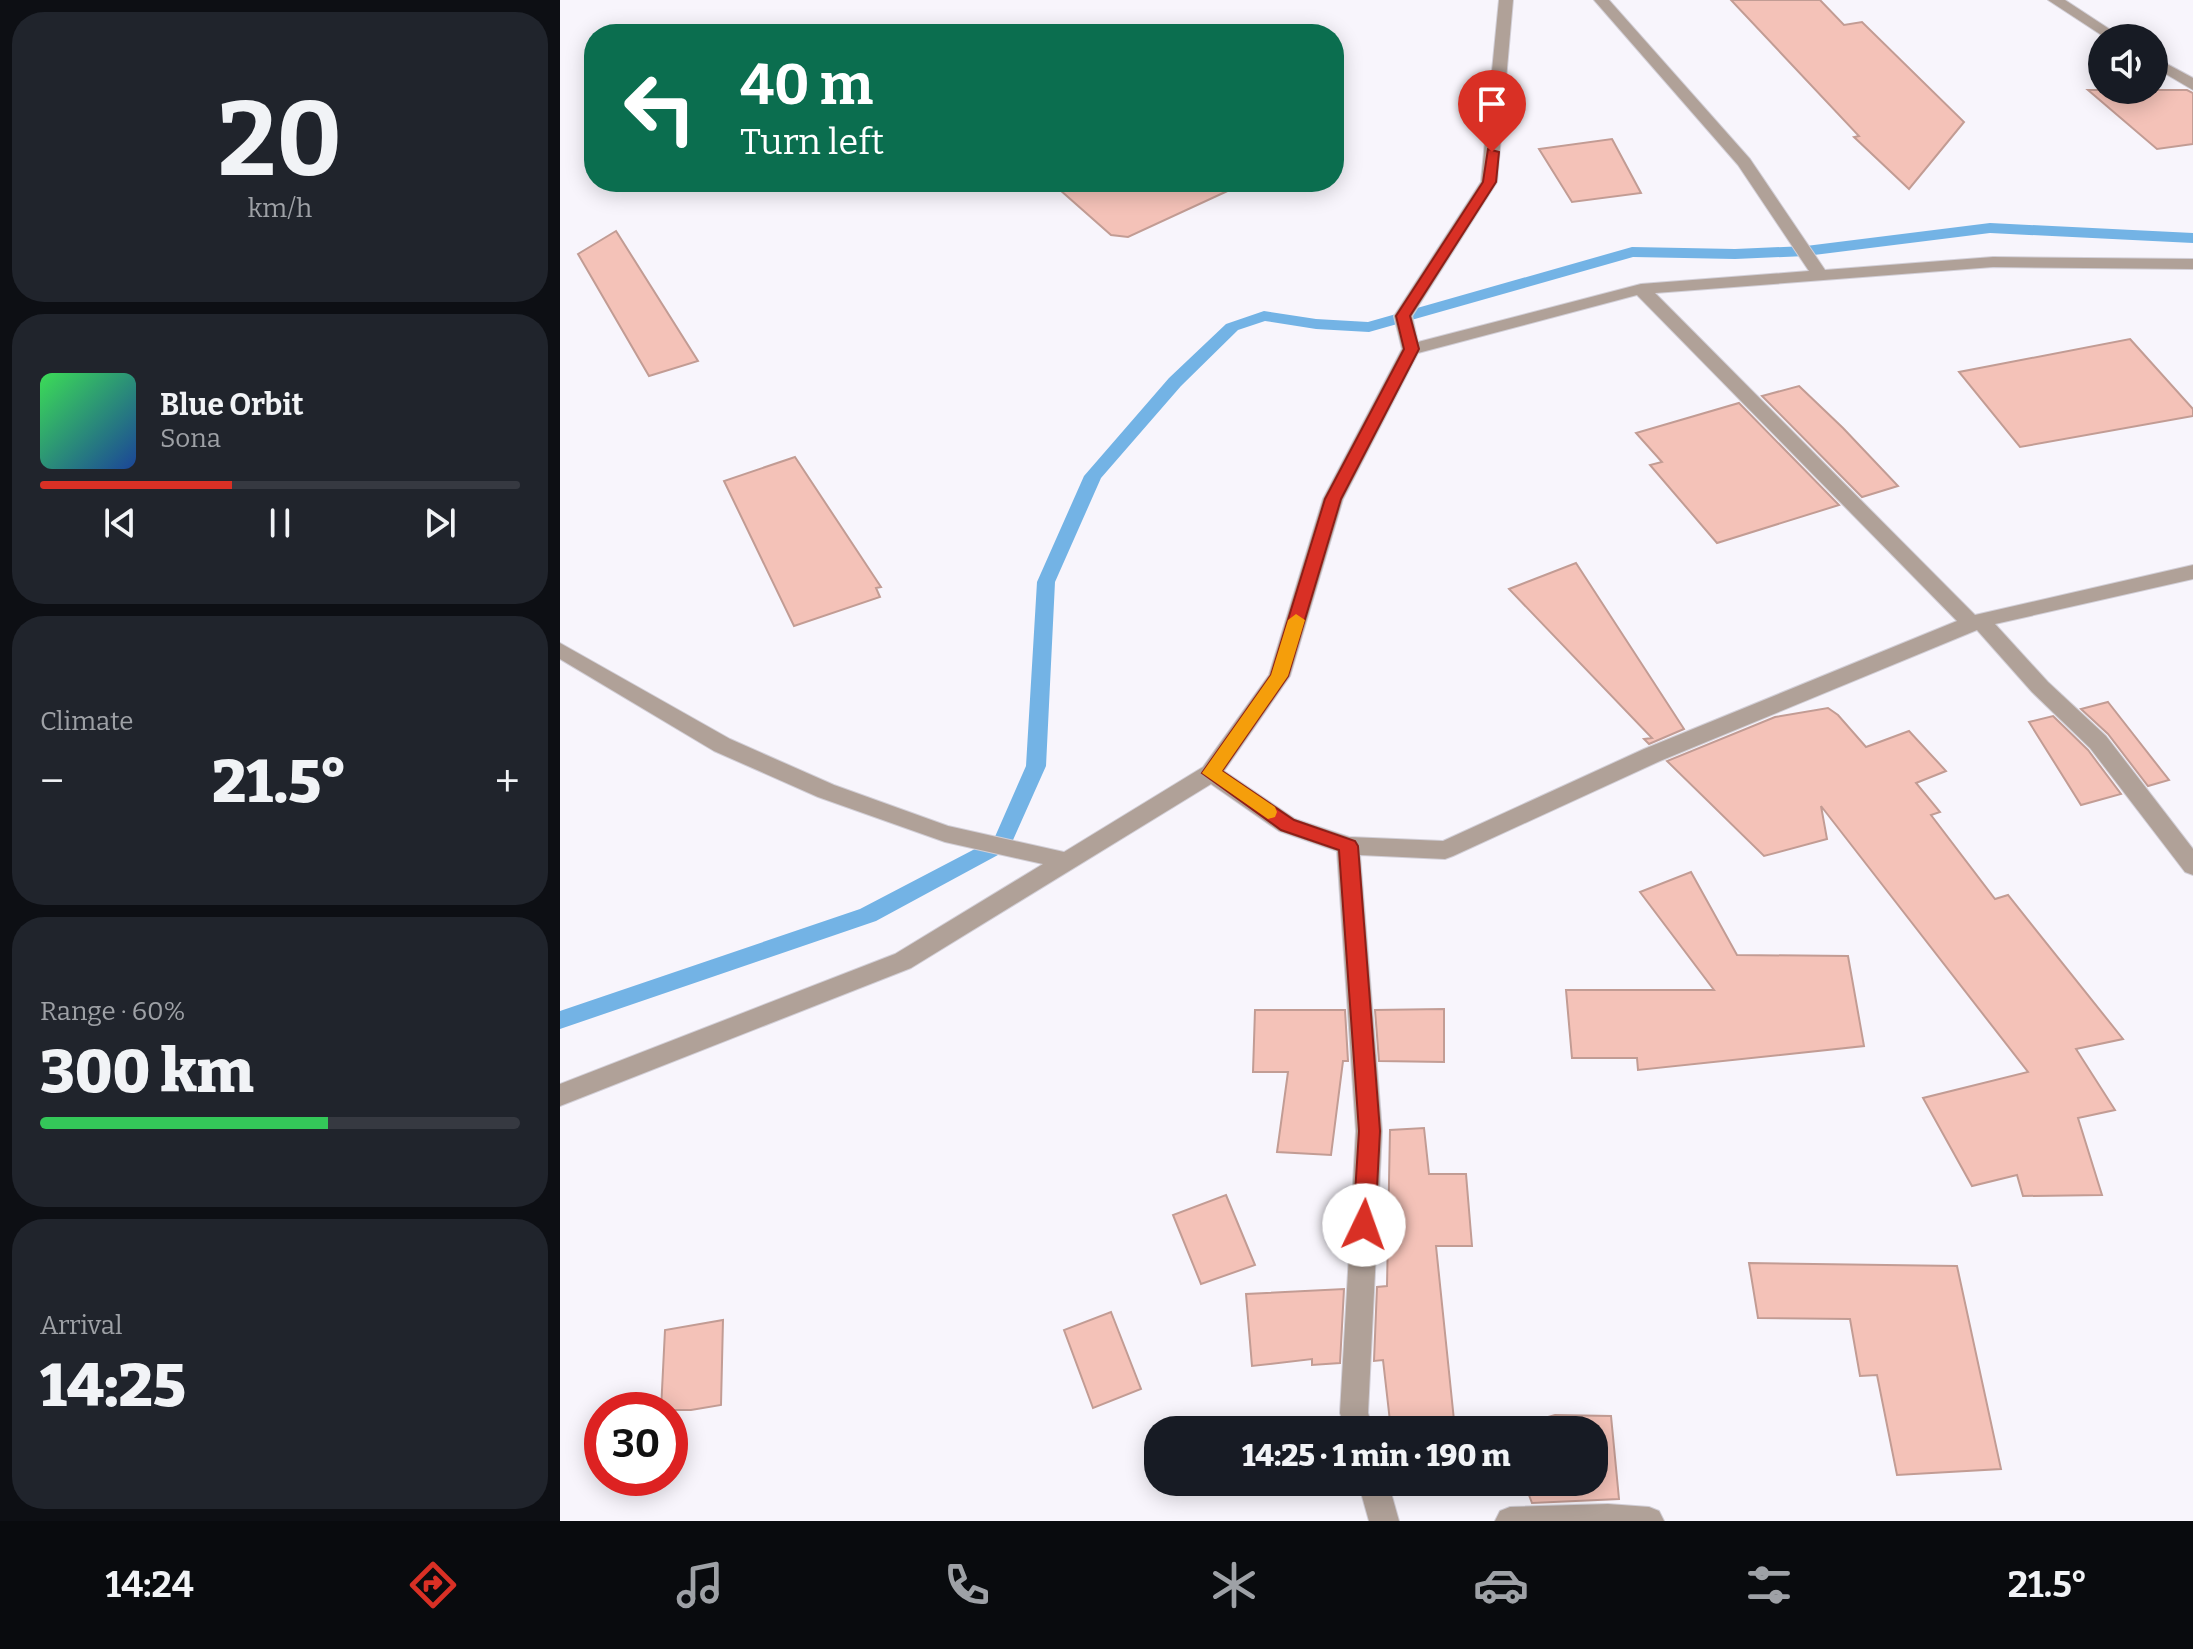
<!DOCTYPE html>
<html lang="en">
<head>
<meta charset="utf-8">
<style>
  :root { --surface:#171b24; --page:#20242c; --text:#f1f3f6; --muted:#9ea1a6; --line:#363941; --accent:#d93025 }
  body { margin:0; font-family:Bitter,serif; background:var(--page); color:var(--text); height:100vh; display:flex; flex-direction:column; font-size:30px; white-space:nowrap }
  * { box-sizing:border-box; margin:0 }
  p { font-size:26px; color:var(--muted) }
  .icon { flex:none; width:44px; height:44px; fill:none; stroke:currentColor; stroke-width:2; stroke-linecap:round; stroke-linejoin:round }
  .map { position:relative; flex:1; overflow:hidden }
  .drawer { display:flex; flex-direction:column; gap:12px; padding:12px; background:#0d0f14; width:560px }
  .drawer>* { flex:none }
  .guide { position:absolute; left:24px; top:24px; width:760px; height:168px; border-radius:32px; box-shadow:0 4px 20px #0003; background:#0b6e4f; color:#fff; overflow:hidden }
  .controls { position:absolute; left:1528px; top:24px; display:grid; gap:16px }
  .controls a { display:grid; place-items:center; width:80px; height:80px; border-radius:50%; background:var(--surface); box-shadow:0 4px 20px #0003; font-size:40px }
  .speed { position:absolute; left:24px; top:1392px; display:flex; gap:16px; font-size:40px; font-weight:700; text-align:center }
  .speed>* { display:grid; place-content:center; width:104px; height:104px; border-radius:50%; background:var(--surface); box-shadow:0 4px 20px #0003; line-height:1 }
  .speed .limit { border:12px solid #d22; background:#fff; color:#111 }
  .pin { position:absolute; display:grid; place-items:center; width:68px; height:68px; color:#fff; margin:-82px -34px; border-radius:50% 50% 50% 0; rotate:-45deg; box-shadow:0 0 8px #0007 }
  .pin .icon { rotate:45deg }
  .me { position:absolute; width:88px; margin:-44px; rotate:3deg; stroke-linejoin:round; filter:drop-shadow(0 0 6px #0008) }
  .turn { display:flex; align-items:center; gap:28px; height:168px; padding:0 24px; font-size:36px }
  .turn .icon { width:104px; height:104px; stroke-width:2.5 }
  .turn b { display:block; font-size:56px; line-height:68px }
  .big { font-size:60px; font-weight:800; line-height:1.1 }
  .drawer .widget { flex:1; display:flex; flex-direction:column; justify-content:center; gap:12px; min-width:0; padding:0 28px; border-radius:32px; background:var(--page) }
  .drawer .dial { align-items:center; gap:0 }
  .dial b { font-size:104px; line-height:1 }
  .song { display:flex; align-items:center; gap:24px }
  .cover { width:96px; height:96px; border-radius:12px; background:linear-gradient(135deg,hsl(130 70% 55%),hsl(220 70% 35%)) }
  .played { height:8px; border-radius:4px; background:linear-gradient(90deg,var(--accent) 40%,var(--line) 40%) }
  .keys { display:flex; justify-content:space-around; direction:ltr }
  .heat { display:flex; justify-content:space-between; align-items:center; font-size:44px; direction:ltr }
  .charge { height:12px; border-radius:6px; background:linear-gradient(90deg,#34c759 60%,var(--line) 0) }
  .trip { position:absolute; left:584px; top:1416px; width:464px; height:80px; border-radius:32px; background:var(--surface); box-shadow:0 4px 20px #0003; font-weight:800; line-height:80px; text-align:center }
  .tabs { display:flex; height:128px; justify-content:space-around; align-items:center; background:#090b0e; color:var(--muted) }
  .tabs .icon { width:56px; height:56px }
  .tabs .selected { color:var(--accent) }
  .tabs b { font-size:36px; color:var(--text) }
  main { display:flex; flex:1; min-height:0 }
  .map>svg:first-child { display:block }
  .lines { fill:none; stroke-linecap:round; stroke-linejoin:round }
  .stream { fill:#73b3e5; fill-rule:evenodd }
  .building { fill:#f4c2b8; stroke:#c29c94; stroke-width:2 }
  .minor-casing { stroke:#d2cfd7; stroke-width:2 }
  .minor { fill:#b0a198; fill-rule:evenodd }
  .route { fill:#d93025; stroke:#8d1f18; stroke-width:2 }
  .slow { fill:#f59e0b }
</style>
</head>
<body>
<main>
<section class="drawer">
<div class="widget dial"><b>20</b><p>km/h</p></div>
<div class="widget">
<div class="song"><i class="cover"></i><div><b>Blue Orbit</b><p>Sona</p></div></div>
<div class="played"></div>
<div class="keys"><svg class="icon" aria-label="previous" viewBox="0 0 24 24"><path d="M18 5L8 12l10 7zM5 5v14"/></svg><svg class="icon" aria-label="pause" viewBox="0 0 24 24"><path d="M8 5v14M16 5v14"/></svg><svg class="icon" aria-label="next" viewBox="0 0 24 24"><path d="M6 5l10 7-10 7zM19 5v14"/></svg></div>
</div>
<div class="widget"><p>Climate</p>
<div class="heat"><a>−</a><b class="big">21.5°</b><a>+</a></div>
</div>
<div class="widget"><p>Range · 60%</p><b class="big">300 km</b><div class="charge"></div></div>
<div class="widget"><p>Arrival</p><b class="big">14:25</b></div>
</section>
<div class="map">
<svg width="1633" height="1521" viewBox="0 0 1633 1521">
  <rect width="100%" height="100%" fill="#f8f5fc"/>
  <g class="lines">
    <!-- stream -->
    <polygon class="stream" points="1430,223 1633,233 1633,243 1430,233 1246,256 1175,259 1073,257 809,332 756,329 705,321 678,330 621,386 541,478 495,582 486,766 449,849 316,921 0,1029 0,1011 300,909 434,839 466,766 477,582 524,476 609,378 666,324 704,311 756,319 808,322 1072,247 1175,249 1246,246"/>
  </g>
  <!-- building -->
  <g class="building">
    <polygon points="1171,0 1260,0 1284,25 1302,22 1404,122 1349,189 1294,137 1299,136"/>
    <polygon points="1528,90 1627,90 1633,93 1633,144 1597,149"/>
    <polygon points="1052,139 1081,193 1012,202 979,149"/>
    <polygon points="491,182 687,182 568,237 551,235"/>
    <polygon points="56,231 138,361 89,376 18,254"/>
    <polygon points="1570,339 1633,409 1633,416 1460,447 1399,372"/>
    <polygon points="1239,386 1283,428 1338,486 1302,497 1202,396"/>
    <polygon points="1179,403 1279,505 1157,543 1090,465 1102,462 1076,433"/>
    <polygon points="235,457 321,587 316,588 320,597 234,626 164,481"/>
    <polygon points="1016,563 1124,729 1089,744 1084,739 1092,738 949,589"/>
    <polygon points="1548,702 1609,780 1588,786 1548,734 1521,709"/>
    <polygon points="1268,708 1278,715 1306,747 1349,731 1386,771 1356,783 1380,812 1371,815 1435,899 1448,895 1563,1039 1516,1049 1555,1110 1518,1118 1542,1195 1463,1196 1457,1175 1412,1186 1363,1098 1468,1072 1261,806 1267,839 1204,856 1107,761 1215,717"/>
    <polygon points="1493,716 1528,750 1561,794 1521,805 1469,722"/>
    <polygon points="1131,872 1177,955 1288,956 1304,1046 1078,1070 1077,1058 1012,1058 1006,990 1154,990 1080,892"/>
    <polygon points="884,1009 884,1062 819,1061 815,1010"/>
    <polygon points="695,1010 785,1010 788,1061 783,1061 771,1155 717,1152 728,1072 693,1072"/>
    <polygon points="864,1128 869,1174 906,1174 912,1246 876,1246 895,1430 831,1430 823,1360 814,1361 817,1287 827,1286 830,1130"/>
    <polygon points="666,1195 695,1265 641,1284 613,1215"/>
    <polygon points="1189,1263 1397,1266 1441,1469 1337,1475 1317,1375 1300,1376 1290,1319 1198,1318"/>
    <polygon points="784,1289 780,1363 752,1365 752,1359 692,1366 686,1294"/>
    <polygon points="551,1312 581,1389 533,1408 504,1330"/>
    <polygon points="163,1320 161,1405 131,1410 101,1410 105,1330"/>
    <polygon points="995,1415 1051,1416 1059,1499 972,1503 964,1482 1034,1482 1034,1430 945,1429"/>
  </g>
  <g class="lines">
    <defs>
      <g id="minor">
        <path d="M939,0H953L937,182L852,316L858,342L1081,284L1249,271L1178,165L1034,0H1049L1190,159L1265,270L1433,257L1633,259V269L1433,267L1095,293L1415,615L1633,565V579L1435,624L1488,682L1546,736L1633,849V875L1625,872L1530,748L1472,692L1417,630L1100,761L893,856L885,859L800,855L822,1131L808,1413L813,1430H785L780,1413L796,1131L777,851L719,831L651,784L351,968L0,1106V1084L335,954L483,864L385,842L258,797L154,751L0,659V643L170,739L274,785L388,826L504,852L643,767L709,675L763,499L842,349L834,316L921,182ZM1077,295L1397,621L1084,749L883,841L789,837L735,819L664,771L730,676L783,499L858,353Z"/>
        <polygon points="1488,0 1505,0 1563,38 1546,38"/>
        <polygon points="1594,57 1633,78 1633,90 1594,67"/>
        <polygon points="798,1482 828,1482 839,1521 809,1521"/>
        <polygon points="1048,1504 1089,1507 1099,1511 1104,1521 935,1521 940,1511 950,1507"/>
      </g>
    </defs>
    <!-- minor casing -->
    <use href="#minor" class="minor-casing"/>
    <!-- minor -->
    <use href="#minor" class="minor"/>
  </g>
  <!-- route -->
  <polygon class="route" points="928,149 939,152 936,182 850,316 859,349 781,499 728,676 662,771 734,820 795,841 798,846 820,1131 815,1225 812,1232 804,1235 797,1232 793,1225 799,1131 779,850 721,830 642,773 711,675 765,499 844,349 836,316 923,182"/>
  <!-- slow -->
  <polygon class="slow" points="736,614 745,620 728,676 662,771 715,807 717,812 715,817 708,819 642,773 711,675 728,620"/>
</svg>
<div class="controls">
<a><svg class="icon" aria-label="sound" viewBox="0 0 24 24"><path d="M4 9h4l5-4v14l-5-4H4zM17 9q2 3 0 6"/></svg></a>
</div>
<div class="speed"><div class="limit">30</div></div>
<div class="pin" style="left:932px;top:152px;background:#d93025"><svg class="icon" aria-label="arrive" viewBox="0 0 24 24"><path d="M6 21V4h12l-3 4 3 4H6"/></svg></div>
<svg class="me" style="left:804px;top:1225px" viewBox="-20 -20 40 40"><circle r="19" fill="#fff"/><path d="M0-13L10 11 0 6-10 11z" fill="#d93025"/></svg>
<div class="trip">14:25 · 1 min · 190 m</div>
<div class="guide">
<div class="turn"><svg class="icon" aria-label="left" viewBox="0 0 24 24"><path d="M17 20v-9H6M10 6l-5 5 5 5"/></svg><div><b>40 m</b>Turn left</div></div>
</div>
</div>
</main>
<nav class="tabs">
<b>14:24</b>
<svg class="icon selected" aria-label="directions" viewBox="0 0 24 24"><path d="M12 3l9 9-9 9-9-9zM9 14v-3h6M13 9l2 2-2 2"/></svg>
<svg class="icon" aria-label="music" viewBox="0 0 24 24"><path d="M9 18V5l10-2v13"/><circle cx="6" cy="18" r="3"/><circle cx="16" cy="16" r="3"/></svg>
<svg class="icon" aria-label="phone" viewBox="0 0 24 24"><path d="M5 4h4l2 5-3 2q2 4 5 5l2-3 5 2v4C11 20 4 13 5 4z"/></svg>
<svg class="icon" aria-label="climate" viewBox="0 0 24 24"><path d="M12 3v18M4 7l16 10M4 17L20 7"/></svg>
<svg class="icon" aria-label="car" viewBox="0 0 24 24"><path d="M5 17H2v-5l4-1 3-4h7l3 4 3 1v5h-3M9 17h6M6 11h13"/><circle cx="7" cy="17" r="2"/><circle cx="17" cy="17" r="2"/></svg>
<svg class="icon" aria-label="filters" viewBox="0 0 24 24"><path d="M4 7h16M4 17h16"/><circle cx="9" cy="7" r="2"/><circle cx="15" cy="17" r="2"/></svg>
<b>21.5°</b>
</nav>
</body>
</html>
